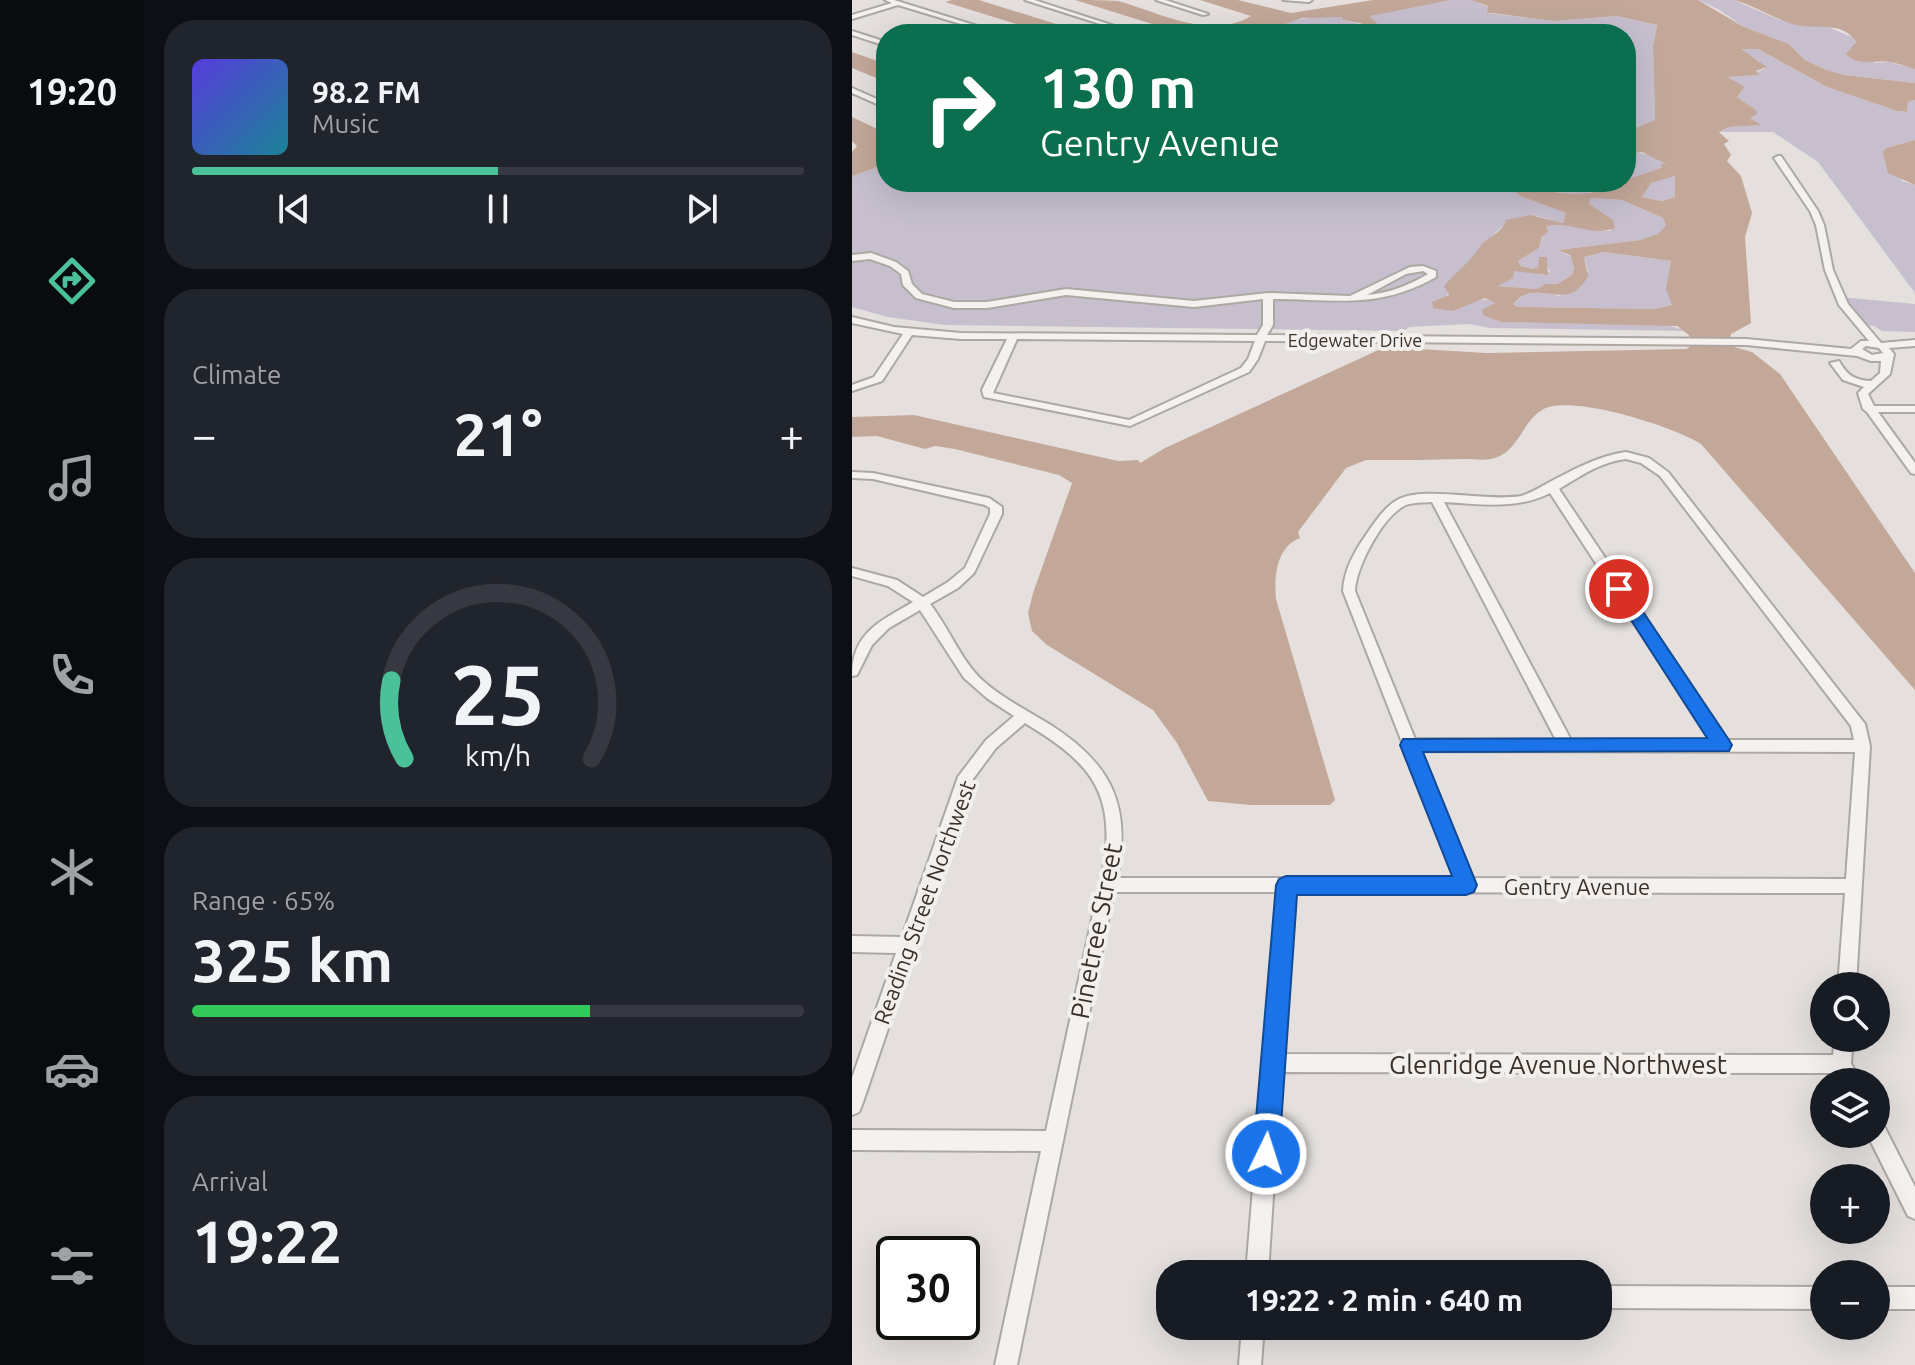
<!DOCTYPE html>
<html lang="en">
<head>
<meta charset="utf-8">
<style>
  :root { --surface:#171b24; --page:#20242c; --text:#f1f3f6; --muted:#9ea1a6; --line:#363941; --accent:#4bc199 }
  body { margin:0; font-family:Ubuntu,sans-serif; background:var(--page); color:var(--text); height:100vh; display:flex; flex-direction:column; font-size:30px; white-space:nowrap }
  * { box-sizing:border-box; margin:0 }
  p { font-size:26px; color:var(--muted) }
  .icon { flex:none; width:44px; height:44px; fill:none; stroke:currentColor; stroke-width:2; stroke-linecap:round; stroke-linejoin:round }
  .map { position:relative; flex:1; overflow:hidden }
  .sheet { display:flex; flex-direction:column; gap:20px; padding:20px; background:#0d0f14; width:708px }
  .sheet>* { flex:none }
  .banner { position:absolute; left:24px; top:24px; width:760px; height:168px; border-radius:32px; box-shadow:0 8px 32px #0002; background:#0b6e4f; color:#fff; overflow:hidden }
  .fabs { position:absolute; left:958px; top:972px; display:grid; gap:16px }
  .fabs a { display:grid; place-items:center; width:80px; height:80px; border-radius:50%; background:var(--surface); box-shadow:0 8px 32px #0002; font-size:40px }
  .speed { position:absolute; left:24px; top:1236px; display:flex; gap:16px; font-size:40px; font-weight:700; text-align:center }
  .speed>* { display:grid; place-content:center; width:104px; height:104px; border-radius:50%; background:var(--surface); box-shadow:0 8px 32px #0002; line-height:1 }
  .speed .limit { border:4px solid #111; border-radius:12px; background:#fff; color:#111 }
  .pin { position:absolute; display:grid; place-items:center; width:68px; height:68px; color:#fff; margin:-34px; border:4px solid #fff; border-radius:50%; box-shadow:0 2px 8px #0007 }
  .me { position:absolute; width:88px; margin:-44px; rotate:4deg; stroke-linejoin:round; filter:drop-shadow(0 0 6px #0008) }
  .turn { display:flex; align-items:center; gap:28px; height:168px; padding:0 32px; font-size:36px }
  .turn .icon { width:104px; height:104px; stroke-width:2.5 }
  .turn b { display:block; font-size:56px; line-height:68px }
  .big { font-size:60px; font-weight:700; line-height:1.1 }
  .sheet .tile { flex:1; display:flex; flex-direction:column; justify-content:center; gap:12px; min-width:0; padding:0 28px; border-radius:32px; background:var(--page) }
  .sheet .dial { align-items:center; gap:0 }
  .dial svg { height:208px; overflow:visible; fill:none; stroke:var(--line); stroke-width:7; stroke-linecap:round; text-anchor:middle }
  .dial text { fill:var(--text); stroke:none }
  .song { display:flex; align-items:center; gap:24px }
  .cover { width:96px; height:96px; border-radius:12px; background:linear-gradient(135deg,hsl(250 70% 55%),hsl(190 70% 35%)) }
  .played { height:8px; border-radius:4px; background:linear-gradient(90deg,var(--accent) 50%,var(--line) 50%) }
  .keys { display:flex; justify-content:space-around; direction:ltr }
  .heat { display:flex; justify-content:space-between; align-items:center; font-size:44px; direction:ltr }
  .charge { height:12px; border-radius:6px; background:linear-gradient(90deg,#34c759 65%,var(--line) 0) }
  .trip { position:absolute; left:304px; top:1260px; width:456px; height:80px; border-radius:32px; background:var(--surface); box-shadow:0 8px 32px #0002; font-weight:700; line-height:80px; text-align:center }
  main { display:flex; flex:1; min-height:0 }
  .tab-bar { display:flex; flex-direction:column; width:144px; justify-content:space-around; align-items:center; background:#090b0e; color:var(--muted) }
  .tab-bar .icon { width:56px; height:56px }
  .tab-bar .active { color:var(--accent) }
  .tab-bar b { font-size:36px; color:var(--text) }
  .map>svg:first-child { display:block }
  .green { fill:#c7bfce }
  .water { fill:#c3a89a; fill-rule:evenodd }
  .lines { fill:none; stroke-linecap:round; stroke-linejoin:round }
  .minor-casing { stroke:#aea8a3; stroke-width:4 }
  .minor { fill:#f4f1ef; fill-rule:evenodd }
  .route { fill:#1a73e8; stroke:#114b97; stroke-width:2 }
  .labels { text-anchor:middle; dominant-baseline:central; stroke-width:8; stroke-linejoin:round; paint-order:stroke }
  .far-street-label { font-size:18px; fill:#3a3028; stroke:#f3efec }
  .street-label { font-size:22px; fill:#3a3028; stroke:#f3efec }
  .near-street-label { font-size:26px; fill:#3a3028; stroke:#f3efec }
</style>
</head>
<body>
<main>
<nav class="tab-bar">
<b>19:20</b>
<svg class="icon active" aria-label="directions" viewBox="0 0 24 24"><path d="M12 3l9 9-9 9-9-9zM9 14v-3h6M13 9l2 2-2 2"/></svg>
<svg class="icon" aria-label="music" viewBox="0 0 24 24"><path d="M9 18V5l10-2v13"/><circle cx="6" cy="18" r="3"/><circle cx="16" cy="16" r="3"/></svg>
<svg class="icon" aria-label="phone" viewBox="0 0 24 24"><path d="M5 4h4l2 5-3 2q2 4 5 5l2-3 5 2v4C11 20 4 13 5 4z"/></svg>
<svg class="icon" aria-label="climate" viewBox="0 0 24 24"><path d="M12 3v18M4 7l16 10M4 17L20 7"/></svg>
<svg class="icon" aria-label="car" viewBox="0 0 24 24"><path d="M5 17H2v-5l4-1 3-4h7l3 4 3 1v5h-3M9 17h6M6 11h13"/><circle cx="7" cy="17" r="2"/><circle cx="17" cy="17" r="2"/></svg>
<svg class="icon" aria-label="filters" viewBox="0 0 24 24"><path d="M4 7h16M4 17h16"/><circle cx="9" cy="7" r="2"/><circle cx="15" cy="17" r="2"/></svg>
</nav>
<section class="sheet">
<div class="tile">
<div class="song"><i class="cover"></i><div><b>98.2 FM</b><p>Music</p></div></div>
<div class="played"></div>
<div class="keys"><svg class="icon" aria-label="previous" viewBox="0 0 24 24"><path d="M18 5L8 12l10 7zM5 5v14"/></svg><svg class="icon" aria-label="pause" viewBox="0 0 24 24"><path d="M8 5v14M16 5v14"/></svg><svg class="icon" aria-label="next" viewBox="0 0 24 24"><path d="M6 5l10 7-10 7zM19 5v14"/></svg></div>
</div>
<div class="tile"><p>Climate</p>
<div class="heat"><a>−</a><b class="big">21°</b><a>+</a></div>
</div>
<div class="tile dial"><svg viewBox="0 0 100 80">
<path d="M14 69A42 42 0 1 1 86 69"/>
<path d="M14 69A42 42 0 0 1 9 39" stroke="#4bc199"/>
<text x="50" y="56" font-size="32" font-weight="700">25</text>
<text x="50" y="72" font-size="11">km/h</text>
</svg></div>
<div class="tile"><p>Range · 65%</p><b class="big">325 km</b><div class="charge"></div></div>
<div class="tile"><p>Arrival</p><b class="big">19:22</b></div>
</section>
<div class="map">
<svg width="1063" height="1365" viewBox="0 0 1063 1365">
  <rect width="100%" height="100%" fill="#e5e0dd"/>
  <!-- green -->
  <g class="green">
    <polygon points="599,0 618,0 637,7 635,13 702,21 765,16 805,25 801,46 803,121 774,132 774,34 506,34 539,31 524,27 526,24 518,16 522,14"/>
    <polygon points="846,0 882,0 925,19 950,26 974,26 1002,38 1004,45 1023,63 1037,62 1063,69 1063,83 992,75 972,69 953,60 937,44 892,27 866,9"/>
    <polygon points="464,17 490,17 491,20 517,26 520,30 498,34 405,34 444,20"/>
    <polygon points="887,49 906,49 975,87 1045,111 1055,112 1056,102 1063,100 1063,140 1034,148 1050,181 1063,185 1063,293 966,162 921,132 867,132 877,127 908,125 897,117 904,110 885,97 893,87 874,77 906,75 904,72 913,69 907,61"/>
    <polygon points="781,152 798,155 814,164 808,164 810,167 793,176 774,179 774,155"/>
    <path d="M34,164V182H652L668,196L714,213L711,223C698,221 688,214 674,216C633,221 617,286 586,301C596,301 610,305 619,303C629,301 633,296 643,303L632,316L649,322L815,325L835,331L638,328L617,324L557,327L552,331L93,325L36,317L0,307V176Z"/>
    <polygon points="821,175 825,179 823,197 810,201 790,197 797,184"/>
    <path d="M665,182H770L773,185C737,197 700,196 665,182Z"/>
    <path d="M739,198L770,200L811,218L815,224L806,234L788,240L706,250L718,256L722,268L720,275L705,284L685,289L645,286L661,271H678L690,275L698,272L690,256L686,267L681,269L669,266L666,261L687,248L694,227C712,220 738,232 759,231L756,217L737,204Z"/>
    <path d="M752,252L819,261L816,284L820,305L802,309L666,307L661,304C673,291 690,290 707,296L736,271L732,257Z"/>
    <polygon points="988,297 1063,304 1063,332 1030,331 1022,326 1013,325"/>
  </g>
  <!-- water -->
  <g class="water">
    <polygon points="100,0 127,0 236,34 197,34 93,2"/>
    <path d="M223,0C237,0 253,0 266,1C307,12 358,41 399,16L348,0H386L439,13L521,0H599L518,16L526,24L525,27L541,31L498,34L519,29L508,23L491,20L490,17L450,18L405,34H312L316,31L313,28Z"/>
    <path d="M618,0H846L892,27L937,44L953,60L972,69L992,75L1063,83V100L1056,102L1055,112L1045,111L975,87L906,49H889L915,67L904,71L907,75L875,77L893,87L885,97L904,110L905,114L898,118L909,125L877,127L867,132L877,141L872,144L879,155L875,161L889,176L900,213L893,237L899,323L879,334L878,339L882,347L900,352L928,374L1063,573V690L849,444C822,427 718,393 690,410C670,422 667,450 643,458C635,461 622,459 613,459C580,460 547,460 514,460L494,468L446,532L448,538C424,547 422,577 424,599L483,800L478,805H398L356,801L325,743L301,710L195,645L180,631L176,613L181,593L220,483L207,475L103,449L83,446L73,449L25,436L0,437V417L62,415L266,461L286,460L288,463L313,448L533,347L634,353L834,349L838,347L837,335L825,326L649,322L632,316L630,310L643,303L633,298L601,311L581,308L580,302L597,295L592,286C604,272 618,262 627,248C635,236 649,235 654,220L678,215L711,223L714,213L668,196L652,182C666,182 676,187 690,190C717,196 746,194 773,185L770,182C778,177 799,173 810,167L808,164H814L790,152L774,155V132L803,120L801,46L805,25L765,16L702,21L640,13H635L636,6ZM823,176V197L810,201L790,197L799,183ZM739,198L770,200L811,218L814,225L806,234L788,240L706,250L718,255L722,268L720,275L705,284H694L685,289L646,286L661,278L662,271L696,275L695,257H687L686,267L681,269L669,266L666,261L687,248L690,237L696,232L694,227C715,219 740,238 763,228L761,220L737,204ZM752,252L819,261L814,289L820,305L802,309L666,307L661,304C686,275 715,316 736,276L732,257Z"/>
    <path d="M882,0H1063V69C1055,67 1046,63 1037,62C1022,60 1005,67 994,54L1004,42C990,19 961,31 940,24C921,18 901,5 882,0Z"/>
    <polygon points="0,52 34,64 34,82 0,68"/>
    <polygon points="0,117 34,133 34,164 0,176 0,152 5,146 0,141"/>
    <polygon points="1063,140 1063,185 1036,173 1031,153 1034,148"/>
  </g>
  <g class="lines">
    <defs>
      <g id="minor">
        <polygon points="33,0 42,0 151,34 142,34 46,5 0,19 0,15 40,3"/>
        <polygon points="173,0 182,0 275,30 270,31"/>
        <polygon points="304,0 313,0 356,14 351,15"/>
        <polygon points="431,0 460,0 457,2"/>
        <polygon points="0,31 34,42 34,46 0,35"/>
        <polygon points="0,88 34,103 34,108 0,93"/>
        <path d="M926,156H929L966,211L972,225L981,270L996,304L1029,343L1063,340V346L1037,348L1042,354L1038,374L1016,394L1022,406H1063V412H1026L1063,463V474L1059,473L1015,412L1011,409L1006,393L1012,387L991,380L978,363L987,361C995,375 1002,380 1019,381L1028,373L1029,361H1019L1005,356L894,345L413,341L406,359L397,372L278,426L132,397L130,390L155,339H109L60,335L30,381L0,391V385L22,377L51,334L0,323V317L42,327L109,333L405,335L411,325V299L342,307L214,295L135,308H102L64,298L51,285L49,274L38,266L18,259L0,261V255L19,253L44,262L56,271L60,284L70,294L102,302H135L214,289L342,301L416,293L498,296L558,267L571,266L584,271V277C526,310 483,299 421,299V325L415,335L894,339L999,349L1009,341H1017L987,305L973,270L964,225L958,211L922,158ZM571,271L576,274C557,285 538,293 515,295L554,274ZM165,339L403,341L396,359L389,368L277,420L141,393ZM1014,346L1027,348L1031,353L1020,355L1010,349Z"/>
        <path d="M774,452L797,458L816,472L1013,724L1018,746L1004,986H986L993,893L442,892L431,1054L981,1055L983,1038H1001L999,1063L1008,1082H989L985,1073L429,1072L416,1274H394L425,892H262L165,1365H143L189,1151L0,1150V1130L194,1131L253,859C262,786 232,759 173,723L144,748L121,779L10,1105L7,1112L0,1115V1078L44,953L0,952V936L50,937L106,777L134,740L162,716L136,699L112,678L68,610L37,628L20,645L5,675L0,676C0,633 27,622 61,602L36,586L0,576V568L45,580L71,597L96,582L113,568L138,514V508L133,505L21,479L0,478V472L21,473L137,498L150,507V514L122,573L106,588L78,604C97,628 108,659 130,680C150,698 174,710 197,724C259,763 280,805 265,878H603L491,591C492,570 502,552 514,535C522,523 533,506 547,499C573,486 636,502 669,496C679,493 687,488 696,483C721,470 745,456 774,452ZM774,459L789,463L808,476L999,726L1002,740H875L707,489C729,476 748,462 774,459ZM698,493L859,740H719L592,502C627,504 665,510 698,493ZM580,502L704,740L563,739L503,591C504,567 531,515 554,505C562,502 572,503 580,502ZM568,751L1003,752L994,879L620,878Z"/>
        <polygon points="1024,1121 1031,1124 1063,1187 1063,1219 1056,1216 1015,1134 1024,1134"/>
        <polygon points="746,1286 972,1287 972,1309 746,1308"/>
        <rect x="1024" y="1287" width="39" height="22"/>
        <polygon points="390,1326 412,1326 409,1365 387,1365"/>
      </g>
    </defs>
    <!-- minor casing -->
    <use href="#minor" class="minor-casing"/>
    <!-- minor -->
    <use href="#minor" class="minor"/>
  </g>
  <!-- route -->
  <polygon class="route" points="767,584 773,585 877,740 880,745 877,751 571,752 625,885 622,892 614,895 445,895 427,1154 423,1163 414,1167 405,1163 401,1154 424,885 427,879 434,876 600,876 548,745 551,739 855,738 759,589"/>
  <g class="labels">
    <!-- far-street labels -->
    <g class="far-street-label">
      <text x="503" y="340">Edgewater Drive</text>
    </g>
    <!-- street labels -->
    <g class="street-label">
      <text x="725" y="886">Gentry Avenue</text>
      <text transform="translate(72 902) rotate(-70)">Reading Street Northwest</text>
    </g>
    <!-- near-street labels -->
    <g class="near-street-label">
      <text transform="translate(244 931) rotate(-79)">Pinetree Street</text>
      <text x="706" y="1064">Glenridge Avenue Northwest</text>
    </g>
  </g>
</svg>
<div class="fabs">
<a><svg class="icon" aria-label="search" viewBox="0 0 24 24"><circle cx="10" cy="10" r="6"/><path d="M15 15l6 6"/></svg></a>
<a><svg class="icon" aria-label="layers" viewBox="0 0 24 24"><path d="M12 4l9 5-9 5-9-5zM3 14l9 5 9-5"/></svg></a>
<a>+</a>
<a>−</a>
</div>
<div class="speed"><div class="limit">30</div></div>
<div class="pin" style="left:767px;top:589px;background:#d93025"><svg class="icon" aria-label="arrive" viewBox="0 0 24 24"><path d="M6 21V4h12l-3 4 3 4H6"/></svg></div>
<svg class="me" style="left:414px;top:1154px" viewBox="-20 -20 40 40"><circle r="17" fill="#1a73e8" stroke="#fff" stroke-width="3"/><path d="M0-11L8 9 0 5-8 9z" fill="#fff"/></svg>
<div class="trip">19:22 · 2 min · 640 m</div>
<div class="banner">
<div class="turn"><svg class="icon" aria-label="right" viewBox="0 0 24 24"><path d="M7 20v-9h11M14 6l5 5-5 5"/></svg><div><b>130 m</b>Gentry Avenue</div></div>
</div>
</div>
</main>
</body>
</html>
